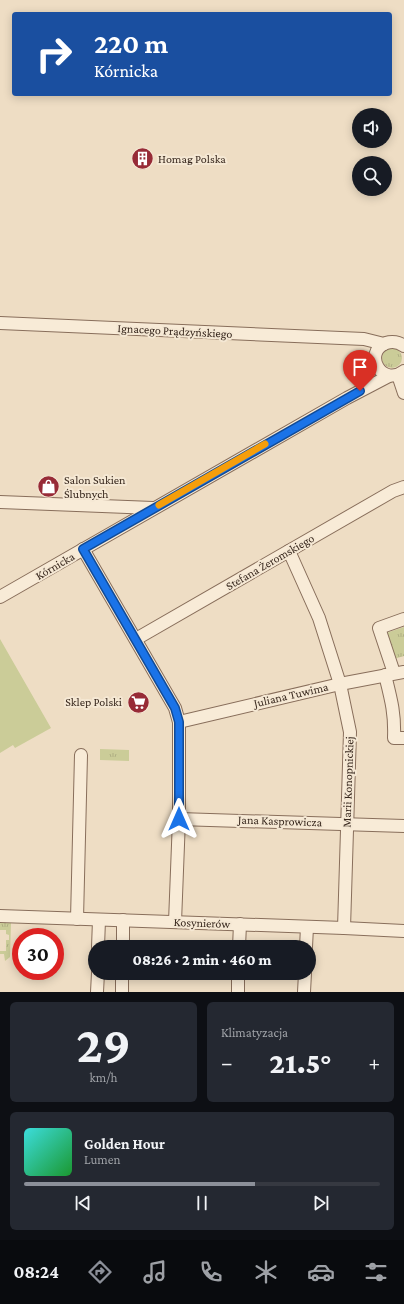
<!DOCTYPE html>
<html lang="pl">
<head>
<meta charset="utf-8">
<style>
  :root { --surface:#171b24; --page:#242831; --text:#f1f3f6; --muted:#9ea1a6; --line:#363941; --accent:#8c9099 }
  body { margin:0; font-family:"Crimson Pro",serif; background:var(--page); color:var(--text); height:100vh; display:flex; flex-direction:column; font-size:15px; white-space:nowrap }
  * { box-sizing:border-box; margin:0 }
  p { font-size:13px; color:var(--muted) }
  .icon { flex:none; width:22px; height:22px; fill:none; stroke:currentColor; stroke-width:2; stroke-linecap:round; stroke-linejoin:round }
  .map { position:relative; height:992px; overflow:hidden }
  .details { display:flex; flex-direction:column; gap:10px; padding:10px; background:#0d0f14; flex:1 }
  .details>* { flex:none }
  .top-card { position:absolute; left:12px; top:12px; width:380px; height:84px; border-radius:4px; box-shadow:0 2px 10px #0003; background:#1a4fa0; color:#fff; overflow:hidden }
  .fabs { position:absolute; left:352px; top:108px; display:grid; gap:8px }
  .fabs a { display:grid; place-items:center; width:40px; height:40px; border-radius:50%; background:var(--surface); box-shadow:0 2px 10px #0003; font-size:20px }
  .speed { position:absolute; left:12px; top:928px; display:flex; gap:8px; font-size:20px; font-weight:700; text-align:center }
  .speed>* { display:grid; place-content:center; width:52px; height:52px; border-radius:50%; background:var(--surface); box-shadow:0 2px 10px #0003; line-height:1 }
  .speed .limit { border:6px solid #d22; background:#fff; color:#111 }
  .pin { position:absolute; display:grid; place-items:center; width:34px; height:34px; color:#fff; margin:-41px -17px; border-radius:50% 50% 50% 0; rotate:-45deg; box-shadow:0 0 4px #0007 }
  .pin .icon { rotate:45deg }
  .me { position:absolute; width:44px; margin:-22px; rotate:0deg; stroke-linejoin:round; filter:drop-shadow(0 0 3px #0008) }
  .turn { display:flex; align-items:center; gap:14px; height:84px; padding:0 16px; font-size:18px }
  .turn .icon { width:52px; height:52px; stroke-width:2.5 }
  .turn b { display:block; font-size:28px; line-height:34px }
  .big { font-size:30px; font-weight:800; line-height:1.1 }
  .details .widget { flex:1; display:flex; flex-direction:column; justify-content:center; gap:6px; min-width:0; padding:0 14px; border-radius:6px; background:var(--page) }
  .details .dial { align-items:center; gap:0 }
  .dial b { font-size:52px; line-height:1 }
  .song { display:flex; align-items:center; gap:12px }
  .cover { width:48px; height:48px; border-radius:6px; background:linear-gradient(135deg,hsl(180 70% 55%),hsl(130 70% 35%)) }
  .played { height:4px; border-radius:2px; background:linear-gradient(90deg,var(--accent) 65%,var(--line) 65%) }
  .keys { display:flex; justify-content:space-around; direction:ltr }
  .heat { display:flex; justify-content:space-between; align-items:center; font-size:22px; direction:ltr }
  .details .tiles { flex:1; display:grid; gap:10px; grid-template-columns:1fr 1fr }
  .widget:last-child { grid-column:span 2 }
  .trip { position:absolute; left:88px; top:940px; width:228px; height:40px; border-radius:20px; background:var(--surface); box-shadow:0 2px 10px #0003; font-weight:800; line-height:40px; text-align:center }
  .tabs { display:flex; height:64px; justify-content:space-around; align-items:center; background:#090b0e; color:var(--muted) }
  .tabs .icon { width:28px; height:28px }
  .tabs .selected { color:var(--accent) }
  .tabs b { font-size:18px; color:var(--text) }
  .map>svg:first-child { display:block }
  .grass { fill:url(#grass-tufts) }
  .pitch { fill:#cbcc98 }
  .lines { fill:none; stroke-linecap:round; stroke-linejoin:round }
  .minor-casing { stroke:#886e5b; stroke-width:14 }
  .minor { stroke:#f8ebd7; stroke-width:12 }
  .route-casing { stroke:#114b97; stroke-width:10 }
  .route { stroke:#1a73e8; stroke-width:7 }
  .slow { stroke:#f59e0b; stroke-width:7 }
  .labels { text-anchor:middle; dominant-baseline:central; stroke-width:4; stroke-linejoin:round; paint-order:stroke }
  .poi-label { font-size:12px; fill:#38281e; stroke:#f5e8d4; text-anchor:start }
  .street-label { font-size:12px; fill:#38281e; stroke:#f5e8d4 }
</style>
</head>
<body>
<div class="map">
<svg width="404" height="992" viewBox="0 0 404 992">
  <defs>
    <pattern id="grass-tufts" width="24" height="20" patternUnits="userSpaceOnUse"><rect width="24" height="20" fill="#cbcc98"/><path d="M3 7l-1-3M5 7V3M7 7l1-3M15 17l-1-3M17 17v-4M19 17l1-3" fill="none" stroke="#afaf83"/></pattern>
  </defs>
  <rect width="100%" height="100%" fill="#eeddc4"/>
  <!-- grass -->
  <g class="grass">
    <circle cx="392" cy="358" r="10"/>
    <polygon points="404,627 404,656 394,659 386,633"/>
    <polygon points="100,749 129,750 129,761 100,760"/>
    <polygon points="0,922 11,923 11,924 10,957 5,961 4,954 0,954 0,951 6,951 6,940 9,940 9,935 6,934 6,930 0,930"/>
  </g>
  <!-- pitch -->
  <polygon class="pitch" points="0,639 51,728 15,748 13,745 0,753"/>
  <g class="lines">
    <defs>
      <g id="minor">
        <polyline points="0,323 364,339 384,344"/>
        <path d="M404,346C399,342 392,341 386,343C362,353 382,388 404,371"/>
        <polyline points="398,375 404,393"/>
        <polyline points="0,502 153,508"/>
        <polyline points="83,549 175,708 179,722 179,819 175,922"/>
        <polyline points="289,551 319,618 340,684 350,732 344,928"/>
        <polyline points="0,597 347,398 389,376"/>
        <polyline points="136,639 393,491 404,487"/>
        <polyline points="394,673 379,628 404,619"/>
        <path d="M385,675C391,699 395,713 394,738H404"/>
        <polyline points="179,722 340,684 404,672"/>
        <polyline points="179,819 404,826"/>
        <polyline points="0,916 344,928 404,931"/>
        <polyline points="77,919 81,755"/>
        <polyline points="98,947 99,920"/>
        <polyline points="123,947 123,920"/>
        <polyline points="239,947 240,924"/>
        <polyline points="306,947 307,927"/>
        <polyline points="97,992 98,973"/>
        <polyline points="122,992 122,973"/>
        <polyline points="238,992 238,973"/>
        <polyline points="304,992 305,973"/>
      </g>
    </defs>
    <!-- minor casing -->
    <use href="#minor" class="minor-casing"/>
    <!-- minor -->
    <use href="#minor" class="minor"/>
  </g>
  <g class="lines">
    <defs>
      <polyline id="route" points="179,819 179,722 175,708 83,549 360,391"/>
    </defs>
    <!-- route casing -->
    <use href="#route" class="route-casing"/>
    <!-- route -->
    <use href="#route" class="route"/>
    <!-- slow -->
    <polyline class="slow" points="159,505 265,444"/>
  </g>
  <!-- icons -->
  <defs>
    <symbol id="building-disc" viewBox="-11 -11 22 22"><circle r="9.5" fill="#972b37" stroke="#f5e8d4"/><path d="M-4-6H4V6H1V3H-1V6H-4ZM-2.5-4.3h1.7v1.8h-1.7ZM.8-4.3h1.7v1.8H.8ZM-2.5-1h1.7V.8h-1.7ZM.8-1h1.7V.8H.8Z" fill="#fff"/></symbol>
    <symbol id="shop-disc" viewBox="-11 -11 22 22"><circle r="9.5" fill="#972b37" stroke="#f5e8d4"/><path d="M-5-2.5h2.3a2.7 3.5 0 0 1 5.4 0H5L5.5 6h-11ZM-1.5-2.5h3a1.5 2.3 0 0 0-3 0Z" fill="#fff"/></symbol>
    <symbol id="supermarket-disc" viewBox="-11 -11 22 22"><circle r="9.5" fill="#972b37" stroke="#f5e8d4"/><path d="M-6-5.5h2.5l.6 2H6L4.5 2H-2.5L-4.4-4H-6ZM-1.5 3.2a1.3 1.3 0 1 0 .1 0ZM3 3.2a1.3 1.3 0 1 0 .1 0Z" fill="#fff"/></symbol>
  </defs>
  <g fill-rule="evenodd">
    <use href="#building-disc" x="130" y="146" width="25" height="25"/>
    <use href="#shop-disc" x="36" y="474" width="25" height="25"/>
    <use href="#supermarket-disc" x="126" y="690" width="25" height="25"/>
  </g>
  <g class="labels">
    <!-- poi labels -->
    <g class="poi-label">
      <text x="158" y="159">Homag Polska</text>
      <text x="64" y="480">Salon Sukien<tspan x="64" dy="14">Ślubnych</tspan></text>
      <text x="122" y="702" text-anchor="end">Sklep Polski</text>
    </g>
    <!-- street labels -->
    <g class="street-label">
      <text transform="translate(175 331) rotate(3)">Ignacego Prądzyńskiego</text>
      <text transform="translate(270 562) rotate(-30)">Stefana Żeromskiego</text>
      <text transform="translate(55 566) rotate(-30)">Kórnicka</text>
      <text transform="translate(291 695) rotate(-13)">Juliana Tuwima</text>
      <text transform="translate(348 782) rotate(-88)">Marii Konopnickiej</text>
      <text transform="translate(280 821) rotate(2)">Jana Kasprowicza</text>
      <text transform="translate(202 923) rotate(2)">Kosynierów</text>
    </g>
  </g>
</svg>
<div class="fabs">
<a><svg class="icon" aria-label="sound" viewBox="0 0 24 24"><path d="M4 9h4l5-4v14l-5-4H4zM17 9q2 3 0 6"/></svg></a>
<a><svg class="icon" aria-label="search" viewBox="0 0 24 24"><circle cx="10" cy="10" r="6"/><path d="M15 15l6 6"/></svg></a>
</div>
<div class="speed"><div class="limit">30</div></div>
<div class="pin" style="left:360px;top:391px;background:#d93025"><svg class="icon" aria-label="arrive" viewBox="0 0 24 24"><path d="M6 21V4h12l-3 4 3 4H6"/></svg></div>
<svg class="me" style="left:179px;top:819px" viewBox="-20 -20 40 40"><path d="M0-17L14 15 0 8-14 15z" fill="#1a73e8" stroke="#fff" stroke-width="4"/></svg>
<div class="trip">08:26 · 2 min · 460 m</div>
<div class="top-card">
<div class="turn"><svg class="icon" aria-label="right" viewBox="0 0 24 24"><path d="M7 20v-9h11M14 6l5 5-5 5"/></svg><div><b>220 m</b>Kórnicka</div></div>
</div>
</div>
<section class="details">
<div class="tiles">
<div class="widget dial"><b>29</b><p>km/h</p></div>
<div class="widget"><p>Klimatyzacja</p>
<div class="heat"><a>−</a><b class="big">21.5°</b><a>+</a></div>
</div>
<div class="widget">
<div class="song"><i class="cover"></i><div><b>Golden Hour</b><p>Lumen</p></div></div>
<div class="played"></div>
<div class="keys"><svg class="icon" aria-label="previous" viewBox="0 0 24 24"><path d="M18 5L8 12l10 7zM5 5v14"/></svg><svg class="icon" aria-label="pause" viewBox="0 0 24 24"><path d="M8 5v14M16 5v14"/></svg><svg class="icon" aria-label="next" viewBox="0 0 24 24"><path d="M6 5l10 7-10 7zM19 5v14"/></svg></div>
</div>
</div>
</section>
<nav class="tabs">
<b>08:24</b>
<svg class="icon selected" aria-label="directions" viewBox="0 0 24 24"><path d="M12 3l9 9-9 9-9-9zM9 14v-3h6M13 9l2 2-2 2"/></svg>
<svg class="icon" aria-label="music" viewBox="0 0 24 24"><path d="M9 18V5l10-2v13"/><circle cx="6" cy="18" r="3"/><circle cx="16" cy="16" r="3"/></svg>
<svg class="icon" aria-label="phone" viewBox="0 0 24 24"><path d="M5 4h4l2 5-3 2q2 4 5 5l2-3 5 2v4C11 20 4 13 5 4z"/></svg>
<svg class="icon" aria-label="climate" viewBox="0 0 24 24"><path d="M12 3v18M4 7l16 10M4 17L20 7"/></svg>
<svg class="icon" aria-label="car" viewBox="0 0 24 24"><path d="M5 17H2v-5l4-1 3-4h7l3 4 3 1v5h-3M9 17h6M6 11h13"/><circle cx="7" cy="17" r="2"/><circle cx="17" cy="17" r="2"/></svg>
<svg class="icon" aria-label="filters" viewBox="0 0 24 24"><path d="M4 7h16M4 17h16"/><circle cx="9" cy="7" r="2"/><circle cx="15" cy="17" r="2"/></svg>
</nav>
</body>
</html>
